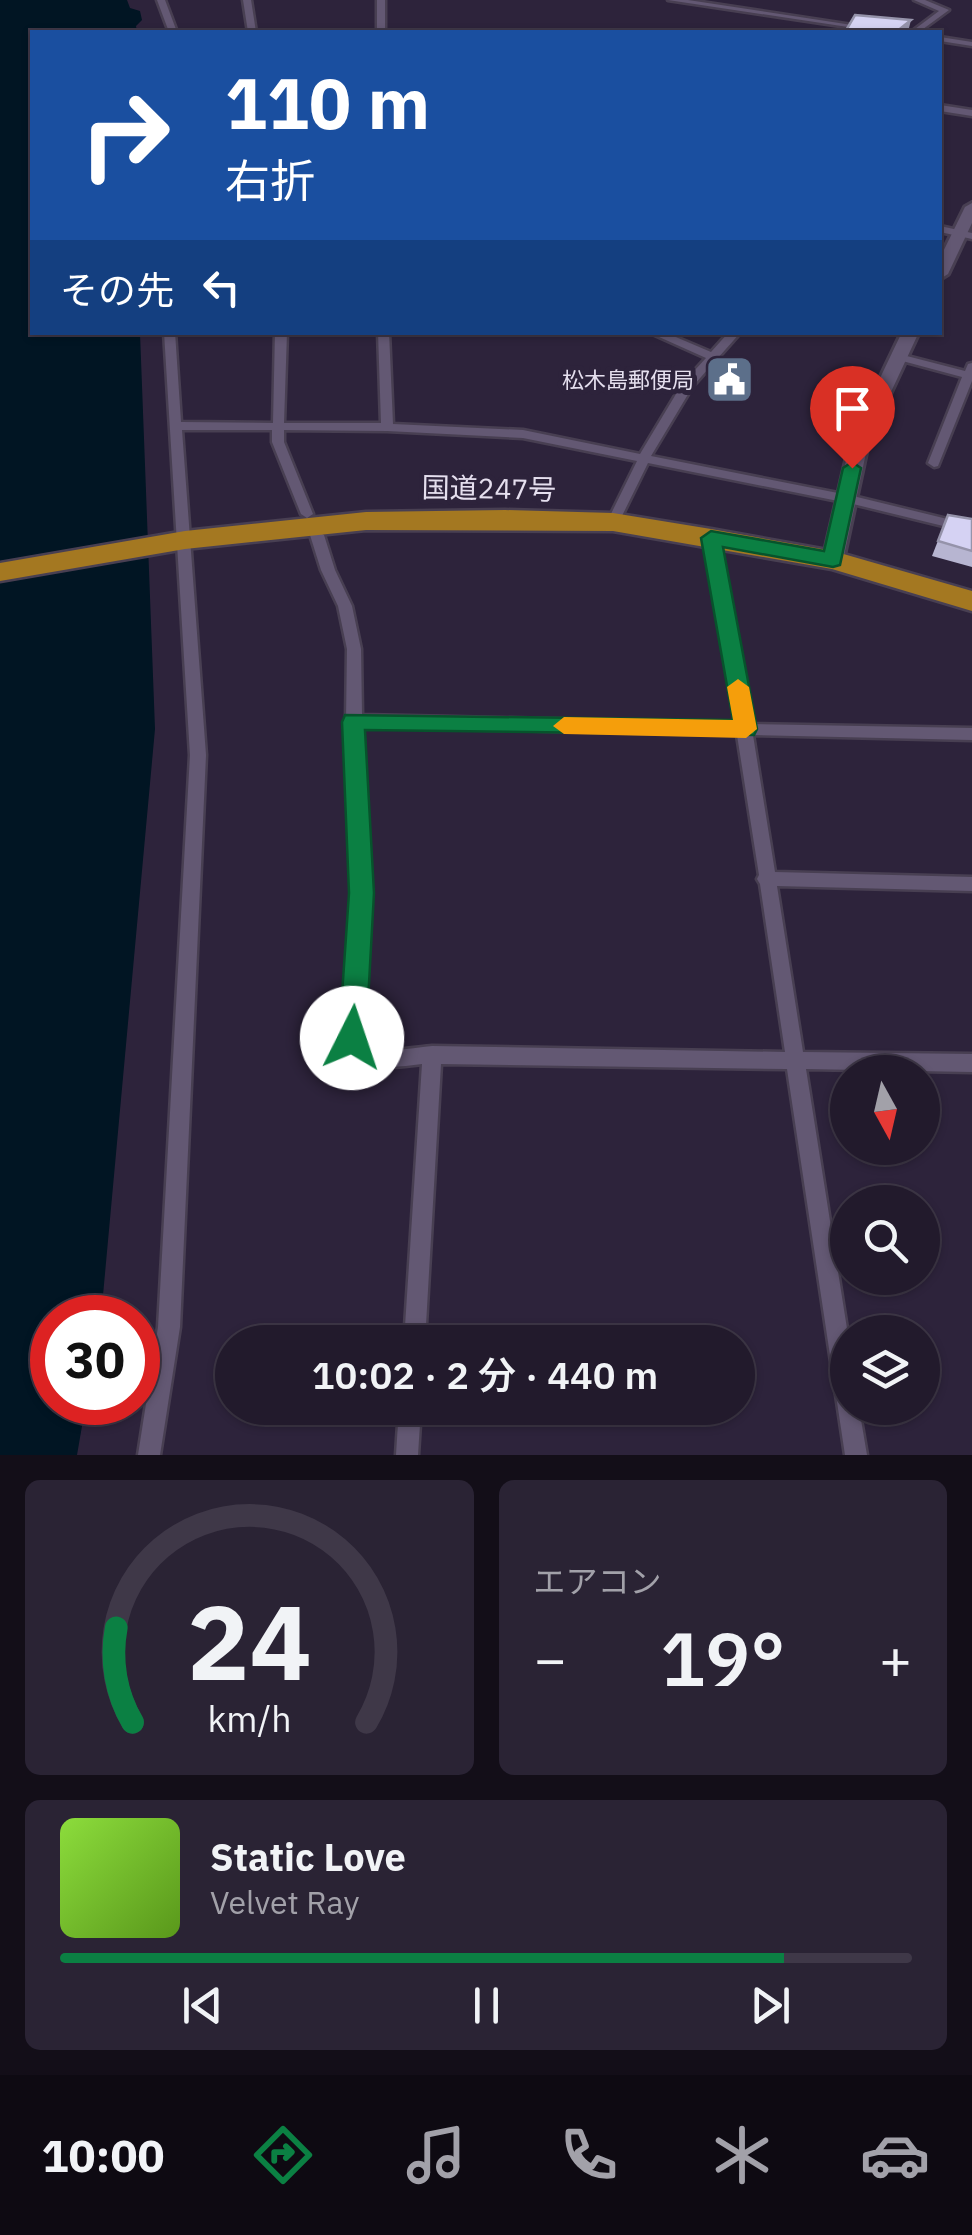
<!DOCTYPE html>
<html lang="ja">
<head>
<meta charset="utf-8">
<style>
  :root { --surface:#221a2c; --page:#2a2334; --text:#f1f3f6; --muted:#a2a1a9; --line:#3f3848; --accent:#0b8043 }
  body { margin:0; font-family:"IBM Plex Sans","Noto Sans JP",sans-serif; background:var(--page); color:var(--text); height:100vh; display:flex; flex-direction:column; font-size:38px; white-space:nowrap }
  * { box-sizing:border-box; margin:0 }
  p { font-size:32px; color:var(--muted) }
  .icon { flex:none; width:55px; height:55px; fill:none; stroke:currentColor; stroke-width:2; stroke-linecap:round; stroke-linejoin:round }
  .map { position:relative; height:1455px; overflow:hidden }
  .panel { display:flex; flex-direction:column; gap:25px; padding:25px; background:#130e18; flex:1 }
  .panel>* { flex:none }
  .guide { position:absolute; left:30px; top:30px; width:912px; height:305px; border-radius:0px; box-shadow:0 2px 8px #0004,0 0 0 2px var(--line); background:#1a4fa0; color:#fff; overflow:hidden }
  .needle { width:65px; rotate:172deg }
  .controls { position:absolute; left:830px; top:1055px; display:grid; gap:20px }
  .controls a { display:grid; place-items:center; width:110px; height:110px; border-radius:50%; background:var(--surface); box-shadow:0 2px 8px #0004,0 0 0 2px var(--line); font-size:50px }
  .speed { position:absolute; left:30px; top:1295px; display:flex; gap:20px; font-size:50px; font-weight:700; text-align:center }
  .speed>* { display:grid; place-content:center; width:130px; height:130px; border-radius:50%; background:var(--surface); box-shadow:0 2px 8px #0004,0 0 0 2px var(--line); line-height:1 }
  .speed .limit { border:15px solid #d22; background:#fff; color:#111 }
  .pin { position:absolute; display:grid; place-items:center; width:85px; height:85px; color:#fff; margin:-102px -42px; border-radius:50% 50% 50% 0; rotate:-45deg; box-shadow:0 0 10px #0007 }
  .pin .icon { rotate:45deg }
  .me { position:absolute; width:110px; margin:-55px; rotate:4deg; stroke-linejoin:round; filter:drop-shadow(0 0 8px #0008) }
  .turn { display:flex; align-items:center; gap:35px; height:210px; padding:0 30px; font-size:45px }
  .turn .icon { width:130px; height:130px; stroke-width:2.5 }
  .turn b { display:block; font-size:70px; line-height:85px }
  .then { display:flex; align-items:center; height:95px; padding:0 30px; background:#0003; gap:20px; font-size:38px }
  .big { font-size:75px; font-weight:600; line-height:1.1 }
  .panel .card { flex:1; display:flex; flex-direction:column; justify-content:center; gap:15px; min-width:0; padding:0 35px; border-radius:15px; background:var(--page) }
  .panel .dial { align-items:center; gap:0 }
  .dial svg { height:260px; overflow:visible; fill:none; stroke:var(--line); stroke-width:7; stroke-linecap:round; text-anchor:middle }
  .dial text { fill:var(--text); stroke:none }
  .song { display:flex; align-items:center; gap:30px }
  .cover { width:120px; height:120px; border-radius:15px; background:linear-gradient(135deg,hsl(90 70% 55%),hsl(90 70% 35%)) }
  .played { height:10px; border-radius:5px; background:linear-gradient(90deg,var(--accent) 85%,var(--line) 85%) }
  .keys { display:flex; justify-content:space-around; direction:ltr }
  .heat { display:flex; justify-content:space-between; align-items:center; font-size:55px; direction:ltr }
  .panel .tiles { flex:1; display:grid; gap:25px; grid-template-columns:1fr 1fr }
  .card:last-child { grid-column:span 2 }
  .trip { position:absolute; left:215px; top:1325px; width:540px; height:100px; border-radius:50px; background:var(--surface); box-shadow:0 2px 8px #0004,0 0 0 2px var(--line); font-weight:600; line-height:100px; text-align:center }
  .menu { display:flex; height:160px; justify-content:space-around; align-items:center; background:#0e0a12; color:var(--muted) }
  .menu .icon { width:70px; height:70px }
  .menu .selected { color:var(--accent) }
  .menu b { font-size:45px; color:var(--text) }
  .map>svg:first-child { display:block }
  .water { fill:#011523 }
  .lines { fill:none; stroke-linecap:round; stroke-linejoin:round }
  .street-casing { stroke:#483f52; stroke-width:5 }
  .secondary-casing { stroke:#483f52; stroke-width:6 }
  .highway-casing { stroke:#483f52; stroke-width:5 }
  .street { fill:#635873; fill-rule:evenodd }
  .secondary { fill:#635873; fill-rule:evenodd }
  .highway { fill:#a47821; fill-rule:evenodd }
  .wall { fill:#b7b5d1 }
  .shaded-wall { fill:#9593aa }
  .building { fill:#d5d2f3; stroke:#9593aa; stroke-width:2.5 }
  .route { fill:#0b8043; stroke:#07532c; stroke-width:2.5 }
  .slow { fill:#f59e0b }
  .labels { text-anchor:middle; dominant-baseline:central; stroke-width:10; stroke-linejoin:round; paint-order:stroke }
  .far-poi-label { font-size:22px; fill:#e5dfee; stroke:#2d233b; text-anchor:end }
  .street-label { font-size:28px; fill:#e5dfee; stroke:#2d233b }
</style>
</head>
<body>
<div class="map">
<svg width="972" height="1455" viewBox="0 0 972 1455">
  <rect width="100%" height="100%" fill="#2d233b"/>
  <!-- water -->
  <polygon class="water" points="0,0 127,0 130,8 140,11 142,20 136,26 137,32 32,32 32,332 140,333 155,729 101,1317 52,1318 52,1402 86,1403 77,1455 0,1455"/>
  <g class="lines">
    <defs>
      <g id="street">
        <polygon points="157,0 165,0 177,32 169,32"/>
        <polygon points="243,0 251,0 256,32 248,32"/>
        <rect x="377" y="0" width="8" height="32"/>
        <polygon points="668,0 688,0 898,32 881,32"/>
        <polygon points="914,0 925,0 949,10 919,32 911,32 939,11"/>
        <polygon points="940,37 972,42 972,46 940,41"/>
        <polygon points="940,105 972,110 972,116 940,111"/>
        <polygon points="940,226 972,233 972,239 940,232"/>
        <polygon points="164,332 175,332 181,422 273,423 275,332 287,332 284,423 381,423 378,332 389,332 393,424 523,430 640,454 682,384 706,358 648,332 664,332 711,352 729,332 741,332 693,386 651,456 853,496 972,525 972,533 853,504 648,463 619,522 613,526 607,522 637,461 523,438 387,431 284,430 284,442 313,514 307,518 301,514 272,442 272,430 182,430 206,755 180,1327 160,1455 138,1455 158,1327 190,755"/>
        <polygon points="899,354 965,371 968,364 972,363 972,381 938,466 934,467 928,463 962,377 895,359 895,355"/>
        <path d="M317,531L324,535L335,570L352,606L361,649L362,715L736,723L704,538L711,534L718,538L751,724L972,728V740L753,735L775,872L972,877V891L777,886L803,1052L972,1054V1072L806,1069L848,1335V1408H859L867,1455H845L787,1069L441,1064L425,1342H404L422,1064C389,1068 359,1073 343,1038L354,893L346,721L347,649L338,606L321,570L310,535ZM362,727L737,735L759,875L757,879L760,884L785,1052L432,1046C408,1048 378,1057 361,1036L370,893L363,778Z"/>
        <polygon points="399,1408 421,1408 418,1455 396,1455"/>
      </g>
      <g id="secondary">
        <polygon points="972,203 972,223 948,274 940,279 940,258 965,207"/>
        <polygon points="902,332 919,332 869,439 843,560 833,567 826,565 823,560 851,439"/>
      </g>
      <polygon id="highway" points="505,510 613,513 711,529 833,551 972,591 972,611 832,569 613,531 366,530 185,549 0,581 0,563 185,531 366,512"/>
    </defs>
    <!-- street casing -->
    <use href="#street" class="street-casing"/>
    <!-- secondary casing -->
    <use href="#secondary" class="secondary-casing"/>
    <!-- highway casing -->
    <use href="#highway" class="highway-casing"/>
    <!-- street -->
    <use href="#street" class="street"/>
    <!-- secondary -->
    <use href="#secondary" class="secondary"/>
    <!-- highway -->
    <use href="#highway" class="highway"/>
  </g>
  <!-- wall -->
  <polygon class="wall" points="948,515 972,519 972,567 932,556"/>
  <!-- shaded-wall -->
  <polygon class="shaded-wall" points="911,20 908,32 896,32"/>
  <!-- building -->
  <g class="building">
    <polygon points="855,15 911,20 896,32 845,32"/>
    <polygon points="948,515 972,519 972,551 938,541"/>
  </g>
  <!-- route -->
  <polygon class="route" points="852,462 861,468 840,565 833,567 723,547 757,729 754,735 365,730 374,893 366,1038 362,1047 352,1051 343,1047 339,1038 349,893 342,722 345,715 733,720 701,538 711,531 824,551 843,468"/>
  <!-- slow -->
  <polygon class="slow" points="738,679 749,687 757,729 746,738 564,734 553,726 564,717 733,720 727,687"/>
  <!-- icons -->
  <defs>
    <symbol id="civic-square" viewBox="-11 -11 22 22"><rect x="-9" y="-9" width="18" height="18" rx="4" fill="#5c6f8a" stroke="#2d233b"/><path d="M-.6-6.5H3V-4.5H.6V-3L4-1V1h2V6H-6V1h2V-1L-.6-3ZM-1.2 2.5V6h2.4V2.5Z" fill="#fff"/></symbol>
  </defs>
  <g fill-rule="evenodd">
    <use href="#civic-square" x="702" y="352" width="55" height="55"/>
  </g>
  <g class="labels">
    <!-- far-poi labels -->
    <g class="far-poi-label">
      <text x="694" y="379">松木島郵便局</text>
    </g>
    <!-- street labels -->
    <g class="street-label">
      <text transform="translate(489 488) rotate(1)">国道247号</text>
    </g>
  </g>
</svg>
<div class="controls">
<a><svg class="needle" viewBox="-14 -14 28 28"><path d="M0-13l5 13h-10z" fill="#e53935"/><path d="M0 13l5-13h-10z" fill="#a2a1a9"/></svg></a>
<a><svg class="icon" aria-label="search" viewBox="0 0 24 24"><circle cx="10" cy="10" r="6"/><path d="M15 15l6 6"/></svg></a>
<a><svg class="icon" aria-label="layers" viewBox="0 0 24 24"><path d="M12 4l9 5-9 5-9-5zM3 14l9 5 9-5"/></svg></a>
</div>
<div class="speed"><div class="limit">30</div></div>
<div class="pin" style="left:852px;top:468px;background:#d93025"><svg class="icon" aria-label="arrive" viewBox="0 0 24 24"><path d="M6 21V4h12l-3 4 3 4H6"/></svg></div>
<svg class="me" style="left:352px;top:1038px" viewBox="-20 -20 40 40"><circle r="19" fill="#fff"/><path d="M0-13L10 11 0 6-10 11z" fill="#0b8043"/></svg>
<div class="trip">10:02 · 2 分 · 440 m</div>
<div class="guide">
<div class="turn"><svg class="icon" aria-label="right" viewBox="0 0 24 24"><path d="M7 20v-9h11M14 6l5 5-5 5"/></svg><div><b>110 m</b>右折</div></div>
<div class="then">その先<svg class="icon" aria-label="left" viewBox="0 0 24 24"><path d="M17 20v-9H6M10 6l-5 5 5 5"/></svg></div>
</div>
</div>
<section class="panel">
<div class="tiles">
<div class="card dial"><svg viewBox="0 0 100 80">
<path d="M14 69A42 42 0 1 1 86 69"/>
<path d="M14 69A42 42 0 0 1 9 40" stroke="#0b8043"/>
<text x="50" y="56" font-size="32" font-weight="700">24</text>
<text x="50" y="72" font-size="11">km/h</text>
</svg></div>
<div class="card"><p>エアコン</p>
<div class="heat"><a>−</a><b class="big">19°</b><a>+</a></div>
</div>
<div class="card">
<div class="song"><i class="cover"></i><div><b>Static Love</b><p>Velvet Ray</p></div></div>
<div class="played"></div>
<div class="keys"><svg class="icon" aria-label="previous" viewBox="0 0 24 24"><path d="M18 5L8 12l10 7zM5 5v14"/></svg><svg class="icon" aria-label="pause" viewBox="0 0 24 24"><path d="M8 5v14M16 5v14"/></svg><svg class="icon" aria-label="next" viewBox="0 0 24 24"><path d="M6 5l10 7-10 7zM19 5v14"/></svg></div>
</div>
</div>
</section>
<nav class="menu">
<b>10:00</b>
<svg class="icon selected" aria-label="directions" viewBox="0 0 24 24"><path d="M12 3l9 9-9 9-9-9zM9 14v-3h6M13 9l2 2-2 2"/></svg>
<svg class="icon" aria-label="music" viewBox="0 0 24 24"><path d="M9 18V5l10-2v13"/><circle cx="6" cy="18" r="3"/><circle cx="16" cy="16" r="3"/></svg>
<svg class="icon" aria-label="phone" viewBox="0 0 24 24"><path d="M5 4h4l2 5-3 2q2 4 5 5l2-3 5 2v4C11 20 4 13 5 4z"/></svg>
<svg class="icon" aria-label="climate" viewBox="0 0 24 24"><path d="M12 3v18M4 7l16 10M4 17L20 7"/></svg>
<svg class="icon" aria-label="car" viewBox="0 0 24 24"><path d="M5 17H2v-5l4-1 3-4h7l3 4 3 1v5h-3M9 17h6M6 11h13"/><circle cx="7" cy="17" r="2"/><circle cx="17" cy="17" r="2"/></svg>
</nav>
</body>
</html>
